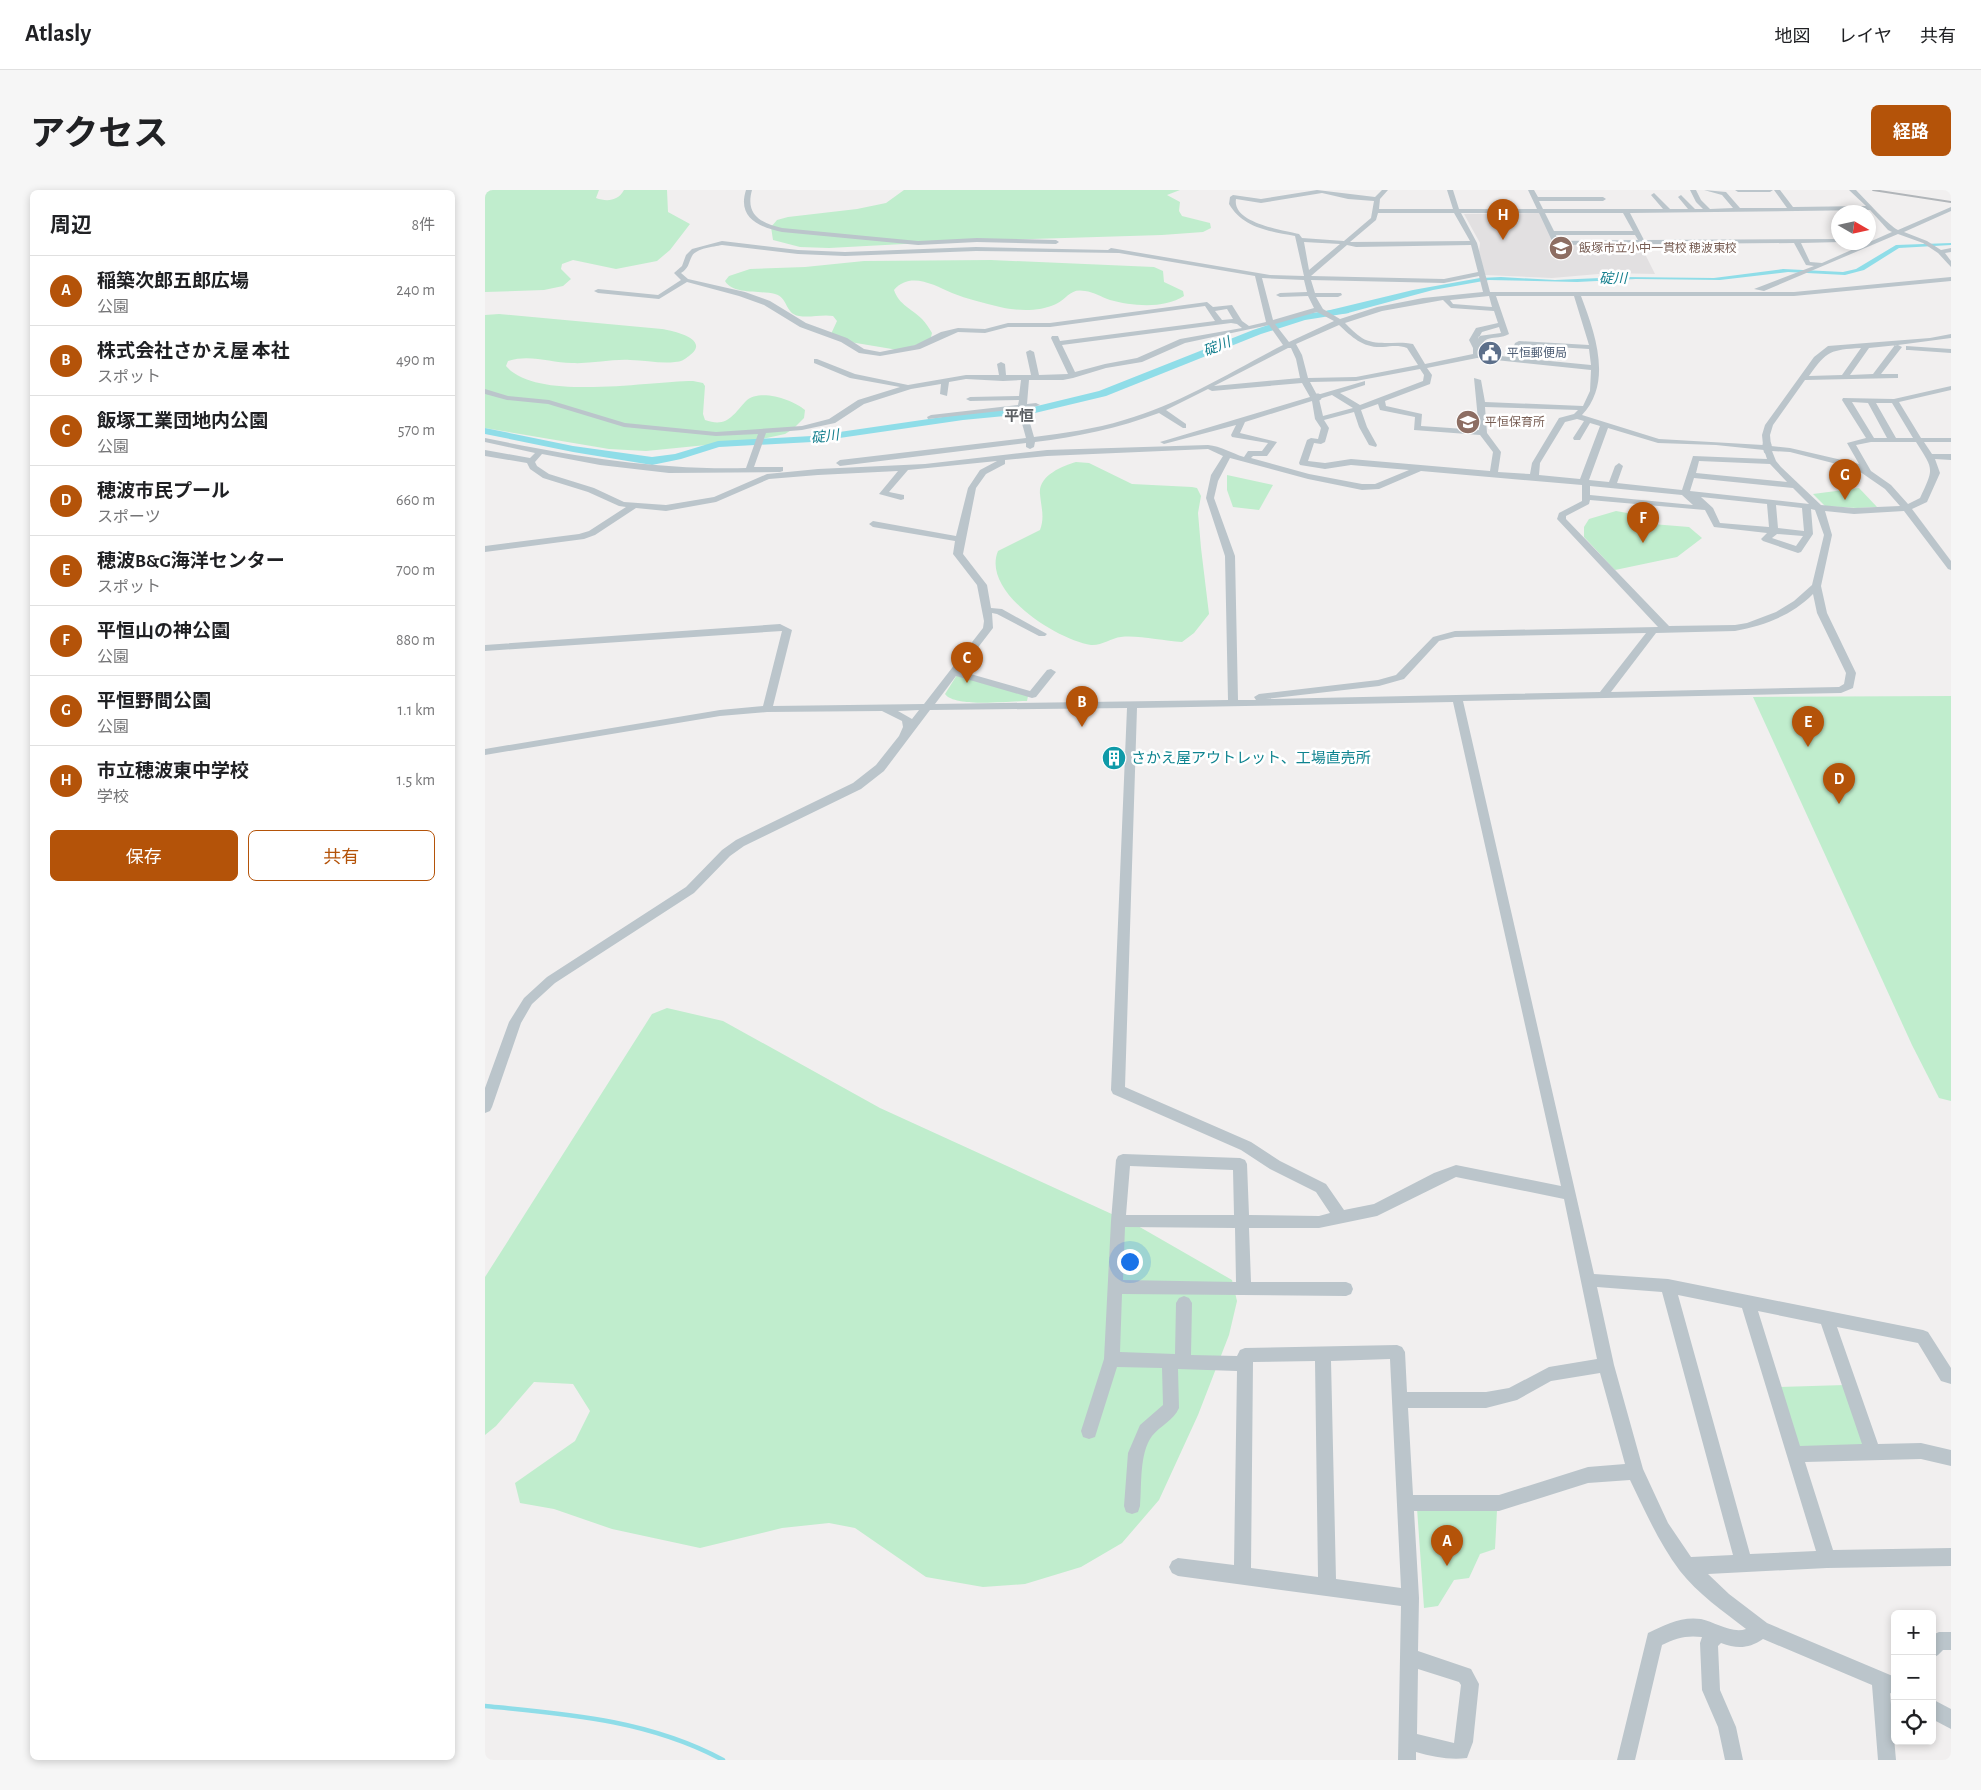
<!DOCTYPE html>
<html lang="ja">
<head>
<meta charset="utf-8">
<style>
	body { margin:0; font-family:"Alegreya Sans","Noto Sans JP",sans-serif; background:#f6f6f6; color:#202124 }
	.controls { position:absolute; right:15px; bottom:15px; display:grid; overflow:hidden; border-radius:8px; box-shadow:0 2px 8px #0003 }
	.controls button { width:45px; height:45px; display:grid; place-items:center; padding:0; border:0; border-bottom:1px solid #e0e0e0; background:#fff; color:#202124; font:25px sans-serif }
	.compass { position:absolute; left:1346px; top:15px; width:45px; height:45px; border-radius:50%; background:#fff; box-shadow:0 2px 8px #0003; rotate:99deg }
	.you { position:absolute; left:644px; top:1071px; width:18px; height:18px; margin:-12px; border:4px solid #fff; border-radius:50%; background:#1a73e8; box-shadow:0 0 0 8px #1a73e833 }
	.badge { display:grid; place-items:center; width:32px; height:32px; border-radius:50%; background:#b45309; color:#fff; font-size:16px; font-weight:700 }
	.pin { position:absolute; translate:-50% -41px; filter:drop-shadow(0 1px 2px #0008) }
	.pin::after { content:''; position:absolute; top:26px; width:18px; height:15px; background:inherit; clip-path:polygon(0 0,100% 0,50% 100%) }
	.list { margin:0; padding:0; list-style:none }
	h2 { display:flex; justify-content:space-between; align-items:center; height:65px; margin:0; padding:0 20px; font-size:21px }
	h2 small { font-size:16px; font-weight:400; color:#757577 }
	.list li { display:grid; grid-template-columns:32px 1fr auto; gap:15px; align-items:center; box-sizing:border-box; height:70px; padding:0 20px; border-top:1px solid #e0e0e0 }
	.list b { display:block; font-size:19px; white-space:nowrap }
	.list p { margin:0; font-size:16px; white-space:nowrap; color:#757577 }
	.list em { font-size:16px; font-style:normal; color:#757577 }
	.actions { display:flex; gap:10px; padding:15px 20px }
	.actions a { flex:1; padding:11px 0; border:1px solid #b45309; border-radius:8px; text-align:center; font-size:18px; color:#b45309 }
	.actions .main { background:#b45309; color:#fff }
	.icon { flex:none; width:28px; height:28px; fill:none; stroke:currentColor; stroke-width:2; stroke-linecap:round; stroke-linejoin:round }
	.map { position:relative; flex:none; width:1466px; height:1570px; overflow:hidden; border-radius:8px }
	header { display:flex; align-items:center; gap:30px; box-sizing:border-box; height:70px; padding:0 25px; background:#fff; border-bottom:1px solid #e0e0e0 }
	header strong { font-size:24px }
	nav { display:flex; gap:28px; margin-inline-start:auto; font-size:18px }
	.intro { display:flex; align-items:center; justify-content:space-between; box-sizing:border-box; height:120px; padding:0 30px }
	h1 { margin:0; font-size:35px }
	.button { padding:12px 22px; border-radius:8px; background:#b45309; color:#fff; font-size:18px; font-weight:700 }
	main { display:flex; gap:30px; padding:0 30px }
	aside { flex:1; background:#fff; border-radius:8px; box-shadow:0 2px 8px #0003 }
	.map>svg:first-child { display:block }
	.education { fill:#e2e0e1 }
	.green { fill:#c0edcd }
	.water { fill:#8fdde8 }
	.lines { fill:none; stroke-linecap:round; stroke-linejoin:round }
	.stream { stroke:#8fdde8; stroke-width:4.5 }
	.river { fill:#8fdde8; fill-rule:evenodd }
	.minor { fill:#bbc5cb; fill-rule:evenodd }
	.rail { stroke:#b1b5b9; stroke-width:2 }
	.minor-bridge-far1 { stroke:#bbc5cb; stroke-width:7 }
	.minor-bridge { stroke:#bbc5cb; stroke-width:9 }
	.labels { text-anchor:middle; dominant-baseline:central; stroke-width:5; stroke-linejoin:round; paint-order:stroke }
	.far-education-label { font-size:12px; fill:#785e54; stroke:#fff; text-anchor:start }
	.far-service-label { font-size:12px; fill:#4e5e75; stroke:#fff; text-anchor:start }
	.far-water-label { font-size:14px; font-style:italic; fill:#137e8d; stroke:#fff }
	.far-quarter-label { font-size:15px; font-weight:bold; fill:#5c6064; stroke:#fff }
	.culture-label { font-size:15px; fill:#0d838f; stroke:#fff; text-anchor:start }
</style>
</head>
<body>
<header>
<strong>Atlasly</strong>
<nav><a>地図</a><a>レイヤ</a><a>共有</a></nav>
</header>
<div class="intro"><h1>アクセス</h1><a class="button">経路</a></div>
<main>
<aside>
<h2>周辺<small>8件</small></h2>
<ul class="list">
<li><span class="badge">A</span><div><b>稲築次郎五郎広場</b><p>公園</p></div><em>240 m</em></li>
<li><span class="badge">B</span><div><b>株式会社さかえ屋 本社</b><p>スポット</p></div><em>490 m</em></li>
<li><span class="badge">C</span><div><b>飯塚工業団地内公園</b><p>公園</p></div><em>570 m</em></li>
<li><span class="badge">D</span><div><b>穂波市民プール</b><p>スポーツ</p></div><em>660 m</em></li>
<li><span class="badge">E</span><div><b>穂波B&amp;G海洋センター</b><p>スポット</p></div><em>700 m</em></li>
<li><span class="badge">F</span><div><b>平恒山の神公園</b><p>公園</p></div><em>880 m</em></li>
<li><span class="badge">G</span><div><b>平恒野間公園</b><p>公園</p></div><em>1.1 km</em></li>
<li><span class="badge">H</span><div><b>市立穂波東中学校</b><p>学校</p></div><em>1.5 km</em></li>
</ul>
<div class="actions"><a class="main">保存</a><a>共有</a></div>
</aside>
<div class="map">
<svg width="1466" height="1570" viewBox="0 0 1466 1570">
	<rect width="100%" height="100%" fill="#f1efef"/>
	<!-- education -->
	<path class="education" d="M1055 23 1069 54H1155L1170 84 1125 83 1067 88 1000 85 994 62 995 53 979 24Z"/>
	<!-- green -->
	<g class="green">
		<path d="M0 0H114L111 8C122 12 133 11 139 0H182L183 22 205 34 185 60 172 71 131 79 88 70 77 74 76 79 86 89 78 96 59 100 0 102Z"/>
		<path d="M419 0H695L682 5 695 12 694 21 697 26 725 33 726 38 718 42 677 45 456 52 344 58 315 57 288 50 286 37 292 30 303 27 372 19 401 13Z"/>
		<path d="M506 70 669 77 678 81 679 92 698 101 699 106C679 119 647 116 625 110 616 107 609 102 600 101 585 98 583 108 571 114 554 122 532 121 515 117 499 113 482 109 467 103 449 95 425 81 409 100 414 115 426 118 437 129 441 133 444 138 447 143L445 151 413 160 359 151 346 144 352 131 348 126C337 124 325 128 314 126 300 124 303 107 290 104 275 100 248 105 240 91L244 86 265 79 320 77 379 71Z"/>
		<path d="M14 124 177 139C188 141 227 149 204 166 200 169 196 172 190 172 176 174 160 170 145 170 126 169 106 174 87 173 65 173 46 164 23 171L21 176C52 212 164 191 208 191L218 193 220 196 218 224 220 230C242 238 248 225 261 211 275 198 308 210 320 220L319 228 308 239 300 244 272 250 161 261 124 259 0 238V125Z"/>
		<path d="M591 272 604 273 647 294 707 297 712 298 716 306 713 323 716 358 724 424 709 443 697 452C678 451 653 445 636 447 626 448 616 456 606 455 572 450 496 402 513 361L555 340C560 327 556 317 555 304 553 286 577 276 591 272Z"/>
		<path d="M742 285 788 295 774 320 748 317 742 300Z"/>
		<path d="M1374 298 1392 317 1372 318 1340 316 1328 304Z"/>
		<path d="M1131 321 1148 324 1155 333 1204 337 1217 348 1192 367 1130 380 1099 347V337L1104 329Z"/>
		<path d="M472 485 543 506 542 511C525 511 470 518 460 504Z"/>
		<path d="M1466 506V911L1454 908 1427 855 1268 507Z"/>
		<path d="M182 818 238 831 395 918 653 1036 747 1090 752 1111 744 1145 713 1225 674 1310 637 1353 596 1377 540 1394 498 1397 441 1387 370 1338 344 1333 297 1338 215 1358 127 1339 69 1319 35 1313 30 1293 90 1251 105 1221 88 1194 49 1192 11 1236 0 1245V1087L167 824Z"/>
		<path d="M1360 1195 1381 1258 1313 1260 1294 1197Z"/>
		<path d="M932 1318 1012 1320 1010 1359 995 1364 984 1388 969 1390 953 1416 939 1418Z"/>
	</g>
	<!-- water -->
	<path class="water" d="M1466 53V55L1414 58 1379 80 1360 85 1303 82 1235 90 1151 89 1092 92 1004 90 948 100 863 123 843 125 837 122 928 100 995 88 1016 87 1070 90 1138 87 1229 88 1298 79 1358 82 1371 79 1411 55Z"/>
	<g class="lines">
		<!-- stream -->
		<path class="stream" d="M0 1516C82 1524 164 1530 238 1570"/>
		<!-- river -->
		<path class="river" d="M860 118 864 119V123L820 130 776 144 621 206 550 223 478 230 327 252 234 257 196 269 167 275 88 262 0 244V238L88 256 167 267 190 264 233 251 327 246 478 224 548 217 614 201 768 140 814 125Z"/>
		<!-- minor -->
		<g class="minor">
			<path d="M261 0H267C260 25 276 33 297 38L433 51 492 48 571 50 574 52 571 54 492 52 433 55 297 42C274 37 252 28 261 0Z"/>
			<path d="M832 0 890 7 897 0H903L895 9 894 19H968L962 0H968L974 19H1052L1043 0H1049L1053 7H1118L1121 9 1118 11H1054L1058 19H1178L1166 5 1169 3 1185 19H1203L1193 7 1196 5 1210 19H1218L1211 12 1205 0H1211L1216 10 1225 19 1248 18 1237 5 1219 0 1241 2 1255 18H1302L1289 0H1295L1308 17 1381 16 1364 0H1371C1380 9 1404 36 1413 40L1466 17V21L1419 42 1442 51 1456 60 1466 58V62L1460 63 1466 71V77L1453 63 1438 53 1413 44 1279 101 1269 99 1329 76 1321 75 1309 53 1071 55 1068 53 1054 23H976L992 53 1005 102H1309L1466 87V91L1309 106H1096C1110 143 1128 192 1097 225L1174 249 1278 255 1277 245 1280 235 1329 167 1343 156 1445 148 1466 144V148L1413 155 1417 157 1396 184H1413V188L1320 190 1288 235 1285 245 1286 256 1305 258 1374 274 1362 253 1381 248 1357 210 1358 208 1409 209 1466 196V200L1414 212 1436 248H1466V252H1439L1447 264H1466V270L1450 269 1455 283 1442 312 1427 319 1466 371V380L1463 379 1419 321 1369 324 1340 321 1347 345 1336 396 1342 423 1371 483 1368 498 1356 503 978 511 1109 1084 1183 1089 1438 1140 1443 1142 1466 1178V1194L1456 1191 1433 1153 1352 1137 1393 1254 1436 1253 1466 1260V1276L1436 1269 1320 1272 1348 1360 1466 1358V1376L1342 1378 1223 1384 1244 1404 1282 1433 1410 1487V1505L1405 1503 1411 1570H1393L1387 1495 1278 1449C1263 1459 1252 1459 1236 1453L1233 1456 1235 1500 1251 1537 1258 1570H1240L1233 1537 1217 1500 1215 1453 1217 1447C1202 1445 1190 1448 1177 1455L1150 1570H1132L1163 1443C1179 1435 1197 1426 1216 1429 1230 1432 1247 1444 1261 1439 1239 1422 1212 1403 1195 1381 1174 1353 1160 1321 1145 1290L1103 1293 1014 1321H929L934 1408 933 1461 986 1479 994 1494 988 1552 982 1568C965 1570 948 1567 931 1562V1570H913L916 1416 693 1386 687 1383 684 1377 687 1371 693 1368 749 1375 752 1181 693 1179 694 1218C689 1230 675 1236 667 1246 654 1264 657 1295 655 1316L653 1322 647 1324 641 1322 639 1316 643 1263 655 1235 678 1215 677 1178 632 1177 610 1247 604 1249 598 1247 596 1241 619 1169 626 1031 631 970 633 966 638 964 755 968 760 970 762 974 764 1025 834 1026 845 1023 831 1002 785 979 756 960 628 904 626 900 642 518 445 520 399 581 376 599 259 656 245 666 209 703 70 793 47 814 36 833 7 917 5 921 0 923V898L24 832 39 808 62 787 201 697 237 660 251 650 368 593 391 575 414 546 418 537 417 531 397 521 282 522 235 526 0 565V559L235 520 278 516 297 441 0 461V455L295 434 307 440 288 516 439 514 498 438 499 431 492 395 468 364 470 351 388 337 384 334 388 331 471 346 483 298 495 280 512 271 423 280 404 302 419 305V309L416 310 394 304 413 281 333 285 284 289 231 312 181 321 151 318 110 345 99 349 0 362V356L94 344 104 341 141 317 134 316 103 302 58 288 45 279 42 273 0 266V260L45 268 50 263 0 252V248C88 266 170 280 261 278L273 244 231 246 139 237 63 214 22 210 0 204V199L23 206 64 210 140 233 231 242 317 236 344 229 373 210 415 197 365 188 329 173V169H332L370 184 423 195 481 185H514L512 174 516 172 520 174 521 185H546L541 162 545 160 549 162 554 185 583 184 566 148 567 146H573L575 151 730 131 720 116 565 137H523L500 143 473 142 435 159 395 166 374 163 356 152 315 137 279 115 254 106 202 92 174 109 113 103 109 101 113 99 173 105 196 90 189 83 197 76 201 65 207 59 237 51 313 60 360 62 491 57 623 60 626 58 785 85 819 86 810 46C784 41 758 38 744 14L745 7 748 5 776 9ZM837 3 863 9 889 11 886 28 859 51 817 48 814 44C798 40 747 33 751 9L776 13ZM1385 20 1403 40 1407 42 1337 73 1325 72 1316 53 1356 52H1354V49L1159 50 1145 23ZM893 23H969L985 51 865 52 891 30ZM1060 23H1138L1148 41H1069ZM1071 45H1150L1153 50 1073 51ZM819 52 855 54 824 80ZM237 55 313 64 360 66 491 61 634 63 770 86 781 132 764 136 757 131 747 115 728 117 722 112 565 133H523L500 139 473 138 456 142 430 155 395 162 379 159 362 148 321 133 285 111 260 102 203 89 196 83C204 78 203 74 207 66 212 58 228 57 237 55ZM862 55 871 57 986 55 993 82 959 89 826 86ZM994 86 998 102 938 108 892 117 855 129 838 119 831 107H853L857 105 856 103H830L826 90 959 93ZM777 88 819 90 822 102 795 103 791 105 795 107 823 106 829 118 788 130ZM1004 106 1007 117 968 114 965 110ZM1011 106H1089L1104 155 1034 151 1030 153 1025 167 996 164C996 141 1010 152 1024 144ZM958 110 966 118 1009 121 1013 133 991 138 984 150 988 158V164L940 174 928 154C911 150 892 157 877 148 871 144 865 138 860 133L897 121ZM742 119 748 129 737 130 730 121ZM832 122 849 131 804 152 790 134ZM746 133 752 134 757 138 695 149 652 168 620 174 590 182 577 155ZM784 135 798 155C747 181 695 214 639 230 610 239 579 243 549 247L541 219 555 215 551 213 542 214 544 190H578L588 188 621 178 657 172 700 153ZM854 135C868 148 878 158 898 157 907 156 914 155 922 158L933 175 871 187 823 188 817 165 811 154ZM1014 137 1016 143 994 146 993 149 997 142ZM1037 155 1104 159 1106 175 1033 168ZM1410 155 1388 184 1365 185 1384 158 1413 155ZM803 158H806L811 169 815 188 729 196ZM1376 158 1357 185 1324 186C1342 160 1346 160 1376 158ZM992 168 1106 180 1105 201 1098 216 1000 212 996 190 989 188 994 240 936 236 937 224 901 216 900 211 945 194 947 185 942 178ZM935 179 939 185 938 191 875 215 855 203 880 195V191L832 205 825 192 871 191ZM481 189 518 191 536 190 534 206 485 207 481 209 485 211 534 210 533 215 446 225 442 227 443 229 533 219 541 248 355 270 351 273 355 276 541 253V257L545 259 549 257 550 252C592 247 634 238 674 223L698 238H701V234L681 220 723 199 727 201 817 193 825 207 675 252 679 254 751 235 746 245 747 247 783 253 777 261H763L759 267C746 263 736 256 723 255L562 260 440 274 333 279 282 284 229 307 181 315 139 312 109 298 64 284 52 276 50 272 57 264 115 275 184 283 295 282 298 281V277H269L281 243 317 240 350 233 379 214 426 199 456 194 455 204 462 206 464 192ZM847 205 868 218 838 226 834 209ZM827 211 830 229 836 238 833 249 826 248 822 250 814 273 815 275 840 279 866 275 924 280 890 294H877L824 284 766 268 768 266H782L792 252 755 243 760 232ZM1367 212 1383 213 1402 248H1389ZM1391 213H1407L1428 248H1411ZM893 214 895 220 930 227 929 240 995 245 1008 262 1005 281 866 269 840 273 823 271 829 253 836 254 840 252 844 238 839 230 869 222 874 237 884 255 891 257 892 255 882 237 876 220ZM1000 217 1093 220 1089 224 1074 228 1047 273 1045 284 1013 282 1016 262 1002 243ZM1092 229 1099 231 1088 248 1089 250H1095L1105 233 1115 236 1095 289 1054 285 1055 273 1080 232ZM1123 238 1173 253 1231 255 1279 260 1282 269 1208 266 1197 300 1132 293 1138 276 1134 273 1130 276 1124 292 1104 290ZM1386 252H1431C1449 280 1449 278 1435 308L1423 314 1406 295 1386 281 1371 255ZM723 259 738 266 726 285 721 308 740 366 743 510 450 514 471 486 547 508 551 507 571 482 566 479 562 480 545 501 475 481 508 438 507 423 512 424 554 446H560L562 444 517 419 506 418 502 395 478 364 491 298 501 284 520 274V270L562 266ZM1287 261 1305 262 1371 279 1400 299 1415 316 1369 318 1336 315 1296 277 1291 271ZM745 268 823 289 877 300 894 299 936 281 1097 295V311L1074 323 1072 329 1173 437 970 441 948 447 911 485 893 490 774 504 769 507 771 510H753L750 366 729 308 733 291ZM1214 271 1285 274 1302 292 1211 283ZM1209 288 1308 298 1324 314 1205 301ZM1105 296 1197 305 1208 315 1105 305ZM1216 307 1282 314 1284 337 1235 333 1228 318ZM1105 310 1220 320 1229 337 1282 343 1276 349 1278 351 1313 363 1316 362 1328 344 1326 319 1330 320 1339 345 1327 395 1309 411 1291 422 1262 433 1250 435 1184 436 1081 329V326L1104 314ZM1291 315 1317 318 1319 341 1293 338ZM1292 344 1318 346 1311 356 1287 348ZM1328 404 1332 423 1361 483 1359 494 1354 497 1126 502 1171 443 1250 441C1280 435 1306 426 1328 404ZM1161 443 1115 502 781 509 894 496 919 489 954 451 970 447ZM968 512 1076 996 971 975 949 983 889 1014 859 1020 841 994 795 971 766 952 640 897 652 518ZM434 520 427 529 413 521ZM645 976 748 980 749 1025H641ZM971 987 1079 1009 1112 1169 1064 1177 1024 1198 1001 1202H922L920 1162 917 1157 912 1155 760 1158 755 1160 752 1166 706 1165 707 1113 704 1108 699 1106 694 1108 691 1113 690 1164 635 1162 637 1104 861 1106 866 1104 868 1099 866 1094 861 1092H766L764 1038H834L892 1026ZM640 1037 750 1038 751 1092 638 1090ZM1112 1097 1177 1102 1248 1365 1206 1367 1183 1333 1158 1279 1129 1175ZM1193 1105 1257 1118 1331 1361 1265 1364ZM1273 1121 1336 1134 1377 1254 1315 1256ZM905 1169 916 1398 851 1389 846 1171ZM830 1171 833 1387 766 1378 768 1172ZM1115 1183 1140 1274 1103 1277 1014 1305H928L923 1218H1001L1032 1210 1066 1191ZM933 1479 974 1492 976 1495 969 1553 932 1544Z"/>
			<path d="M1250 0H1288L1285 2H1253Z"/>
			<path d="M1421 156 1466 159V163L1424 160H1421Z"/>
			<path d="M1454 1442H1466V1460H1458L1453 1465 1447 1468V1445Z"/>
			<path d="M1447 1509 1466 1519V1539L1447 1529Z"/>
		</g>
		<!-- rail -->
		<path class="rail" d="M1388 0 1466 12"/>
		<!-- minor-bridge-far1 -->
		<path class="minor-bridge-far1" d="M829 208 833 207"/>
		<!-- minor-bridge -->
		<path class="minor-bridge" d="M1282 255 1283 260"/>
	</g>
	<!-- icons -->
	<defs>
		<g id="school-disc" transform="scale(1.25)"><circle r="9.5" fill="#8d6e63" stroke="#fff"/><path d="M0-5L7-2L0 1L-7-2ZM-4 1L0 2.5L4 1V4Q0 6-4 4Z" fill="#fff"/></g>
		<g id="civic-disc" transform="scale(1.25)"><circle r="9.5" fill="#5c6f8a" stroke="#fff"/><path d="M-.6-6.5H3V-4.5H.6V-3L4-1V1h2V6H-6V1h2V-1L-.6-3ZM-1.2 2.5V6h2.4V2.5Z" fill="#fff"/></g>
		<g id="building-disc" transform="scale(1.25)"><circle r="9.5" fill="#0f9aa8" stroke="#fff"/><path d="M-4-6H4V6H1V3H-1V6H-4ZM-2.5-4.3h1.7v1.8h-1.7ZM.8-4.3h1.7v1.8H.8ZM-2.5-1h1.7V.8h-1.7ZM.8-1h1.7V.8H.8Z" fill="#fff"/></g>
	</defs>
	<g fill-rule="evenodd">
		<use href="#school-disc" x="1076" y="58"/>
		<use href="#civic-disc" x="1005" y="163"/>
		<use href="#school-disc" x="983" y="232"/>
		<use href="#building-disc" x="629" y="568"/>
	</g>
	<g class="labels">
		<!-- far-education labels -->
		<g class="far-education-label">
			<text x="1094" y="58">飯塚市立小中一貫校 穂波東校</text>
			<text x="1000" y="232">平恒保育所</text>
		</g>
		<!-- far-service labels -->
		<g class="far-service-label">
			<text x="1022" y="163">平恒郵便局</text>
		</g>
		<!-- far-water labels -->
		<g class="far-water-label">
			<text x="1128" y="89">碇川</text>
			<text transform="translate(732 157) rotate(-22)">碇川</text>
			<text transform="translate(340 247) rotate(-7)">碇川</text>
		</g>
		<!-- far-quarter labels -->
		<g class="far-quarter-label">
			<text x="534" y="226">平恒</text>
		</g>
		<!-- culture labels -->
		<g class="culture-label">
			<text x="646" y="568">さかえ屋アウトレット、工場直売所</text>
		</g>
	</g>
</svg>
<div class="controls">
<button>+</button>
<button>−</button>
<button><svg class="icon" aria-label="locate" viewBox="0 0 24 24"><circle cx="12" cy="12" r="6"/><path d="M12 2v4M12 18v4M2 12h4M18 12h4"/></svg></button>
</div>
<svg class="compass" viewBox="-18 -18 36 36"><path d="M0-13l5 13h-10z" fill="#e53935"/><path d="M0 13l5-13h-10z" fill="#757577"/></svg>
<div class="you"></div>
<div class="pin badge" style="left:962px;top:1376px">A</div>
<div class="pin badge" style="left:597px;top:537px">B</div>
<div class="pin badge" style="left:482px;top:493px">C</div>
<div class="pin badge" style="left:1354px;top:614px">D</div>
<div class="pin badge" style="left:1323px;top:557px">E</div>
<div class="pin badge" style="left:1158px;top:353px">F</div>
<div class="pin badge" style="left:1360px;top:310px">G</div>
<div class="pin badge" style="left:1018px;top:50px">H</div>
</div>
</main>
</body>
</html>
